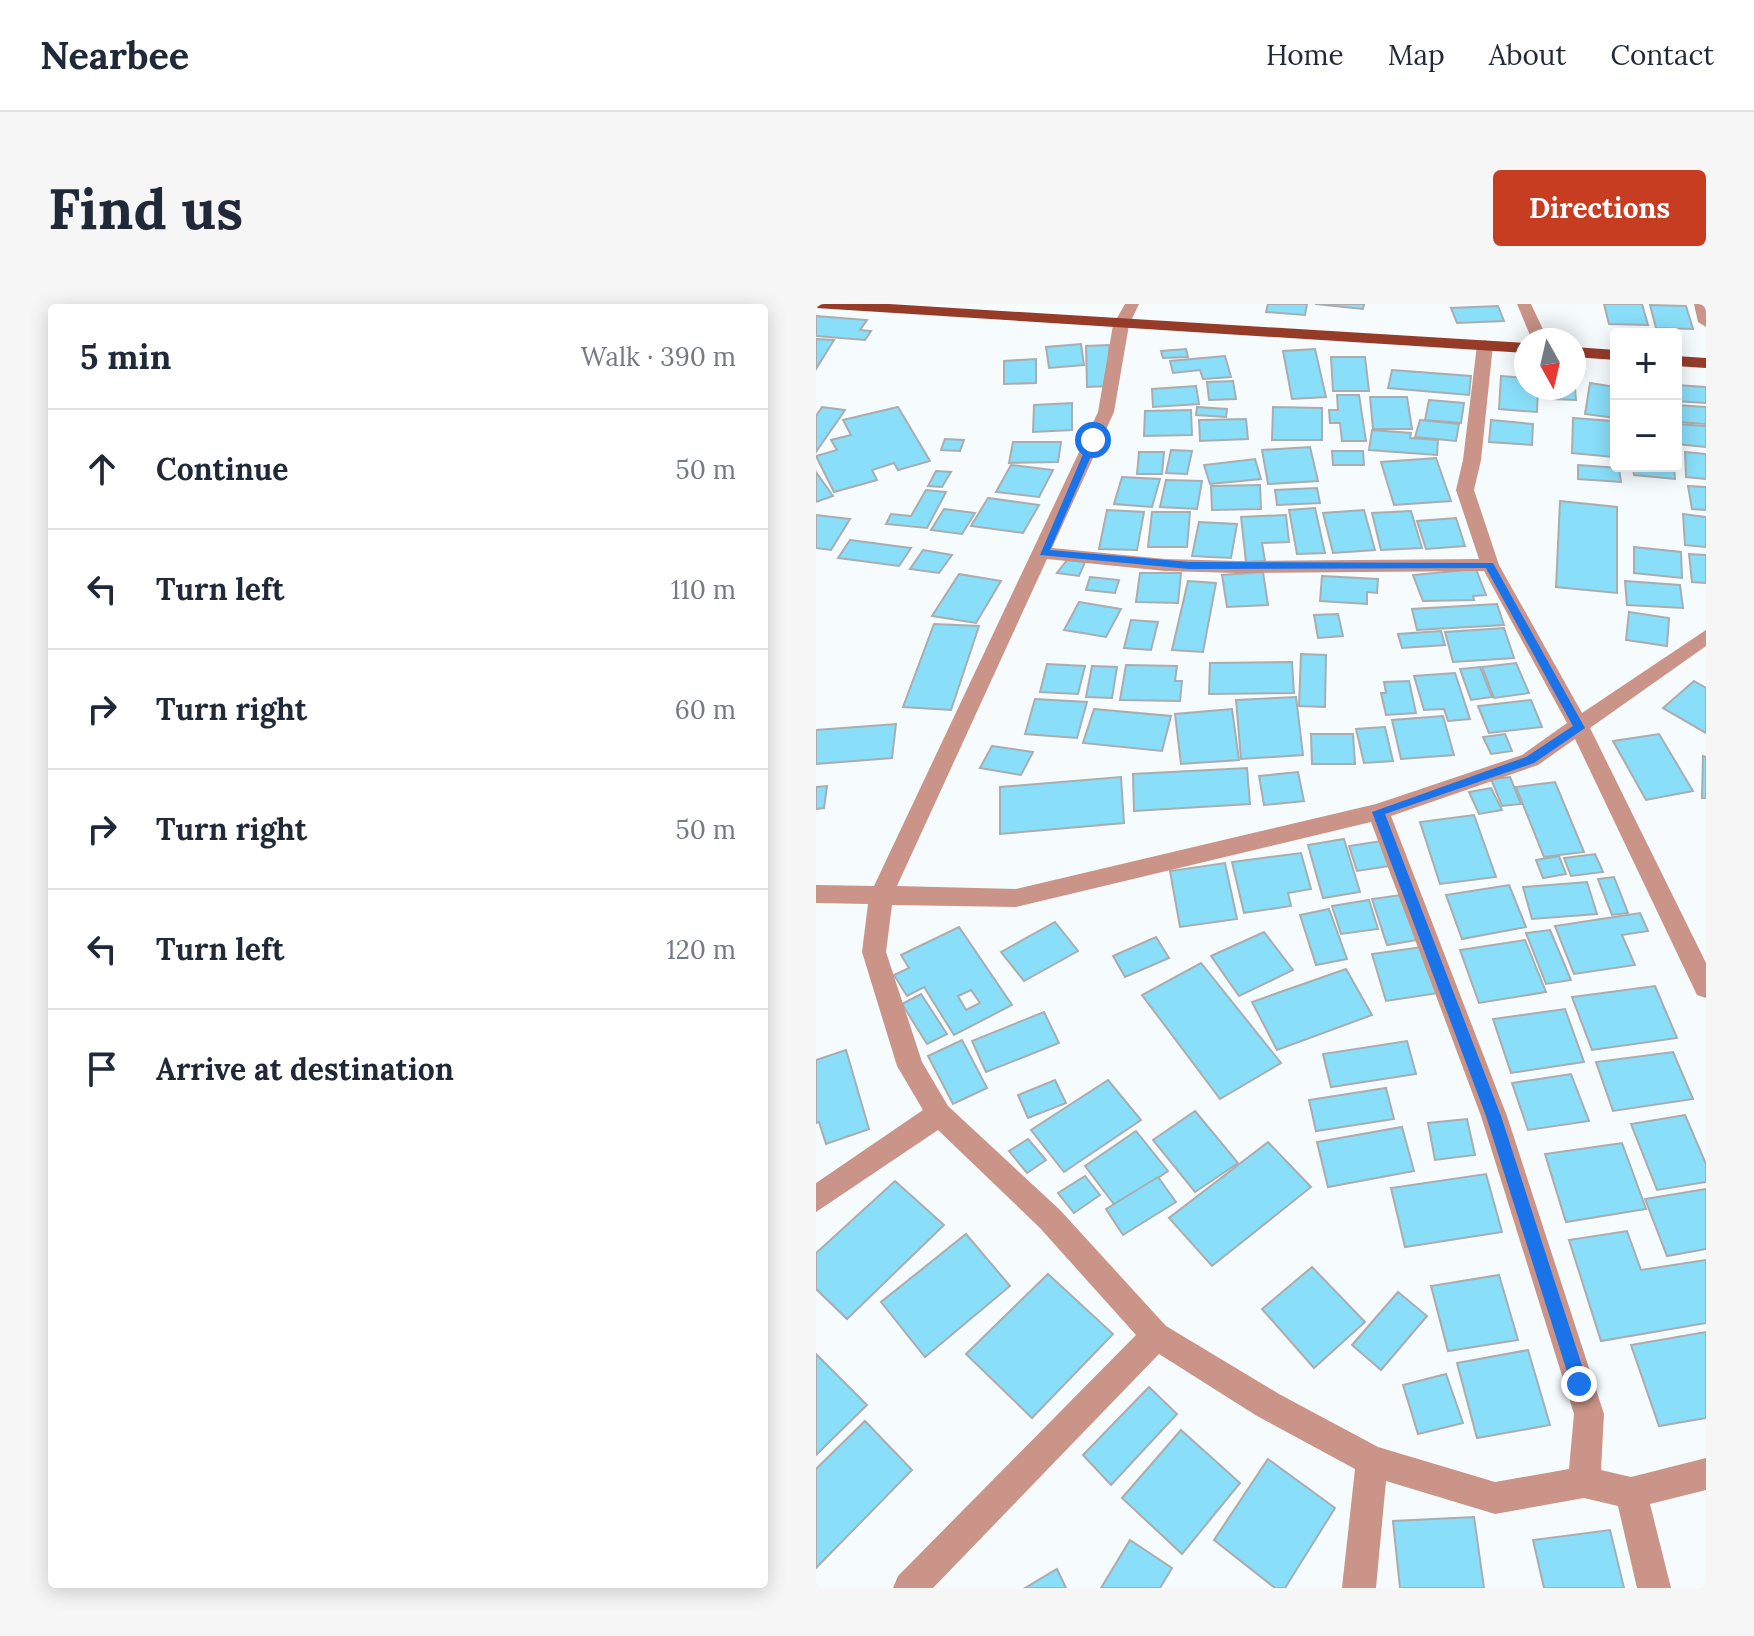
<!DOCTYPE html>
<html lang="en">
<head>
<meta charset="utf-8">
<style>
	body { margin:0; font-family:Lora,serif; background:#f6f6f7; color:#1f2937 }
	.controls { position:absolute; right:24px; top:24px; display:grid; overflow:hidden; border-radius:8px; box-shadow:0 4px 20px #0003 }
	.controls button { width:72px; height:72px; display:grid; place-items:center; padding:0; border:0; border-bottom:2px solid #e0e1e3; background:#fff; color:#1f2937; font:40px sans-serif }
	.compass { position:absolute; left:698px; top:24px; width:72px; height:72px; border-radius:50%; background:#fff; box-shadow:0 4px 20px #0003; rotate:172deg }
	.stop { position:absolute; width:24px; height:24px; margin:-18px; border:6px solid #1a73e8; border-radius:50%; background:#fff }
	.stop.end { background:#1a73e8; border-color:#fff; box-shadow:0 2px 8px #0008 }
	.list { margin:0; padding:0; list-style:none }
	h2 { display:flex; justify-content:space-between; align-items:center; height:104px; margin:0; padding:0 32px; font-size:34px }
	h2 small { font-size:26px; font-weight:400; color:#747a83 }
	.list li { display:grid; grid-template-columns:52px 1fr auto; gap:24px; align-items:center; box-sizing:border-box; height:120px; padding:0 32px; border-top:2px solid #e0e1e3 }
	.list b { display:block; font-size:30px; white-space:nowrap }
	.list em { font-size:26px; font-style:normal; color:#747a83 }
	.icon { flex:none; width:44px; height:44px; fill:none; stroke:currentColor; stroke-width:2; stroke-linecap:round; stroke-linejoin:round }
	.map { position:relative; flex:none; width:890px; height:1284px; overflow:hidden; border-radius:8px }
	header { display:flex; align-items:center; gap:48px; box-sizing:border-box; height:112px; padding:0 40px; background:#fff; border-bottom:2px solid #e0e1e3 }
	header strong { font-size:38px }
	nav { display:flex; gap:44px; margin-inline-start:auto; font-size:28px }
	.intro { display:flex; align-items:center; justify-content:space-between; box-sizing:border-box; height:192px; padding:0 48px }
	h1 { margin:0; font-size:56px }
	.button { padding:20px 36px; border-radius:8px; background:#c73d21; color:#fff; font-size:28px; font-weight:700 }
	main { display:flex; gap:48px; padding:0 48px }
	aside { flex:1; background:#fff; border-radius:8px; box-shadow:0 4px 20px #0003 }
	.map>svg:first-child { display:block }
	.building { fill:#89def9; stroke:#a9adaf; stroke-width:2; fill-rule:evenodd }
	.lines { fill:none; stroke-linecap:round; stroke-linejoin:round }
	.minor { fill:#ca9488; fill-rule:evenodd }
	.major { fill:#973b29; fill-rule:evenodd }
	.route { fill:#1a73e8 }
</style>
</head>
<body>
<header>
<strong>Nearbee</strong>
<nav><a>Home</a><a>Map</a><a>About</a><a>Contact</a></nav>
</header>
<div class="intro"><h1>Find us</h1><a class="button">Directions</a></div>
<main>
<aside>
<h2>5 min<small>Walk · 390 m</small></h2>
<ul class="list">
<li><svg class="icon" aria-label="ahead" viewBox="0 0 24 24"><path d="M12 20V5M6 11l6-6 6 6"/></svg><div><b>Continue</b></div><em>50 m</em></li>
<li><svg class="icon" aria-label="left" viewBox="0 0 24 24"><path d="M17 20v-9H6M10 6l-5 5 5 5"/></svg><div><b>Turn left</b></div><em>110 m</em></li>
<li><svg class="icon" aria-label="right" viewBox="0 0 24 24"><path d="M7 20v-9h11M14 6l5 5-5 5"/></svg><div><b>Turn right</b></div><em>60 m</em></li>
<li><svg class="icon" aria-label="right" viewBox="0 0 24 24"><path d="M7 20v-9h11M14 6l5 5-5 5"/></svg><div><b>Turn right</b></div><em>50 m</em></li>
<li><svg class="icon" aria-label="left" viewBox="0 0 24 24"><path d="M17 20v-9H6M10 6l-5 5 5 5"/></svg><div><b>Turn left</b></div><em>120 m</em></li>
<li><svg class="icon" aria-label="arrive" viewBox="0 0 24 24"><path d="M6 21V4h12l-3 4 3 4H6"/></svg><div><b>Arrive at destination</b></div></li>
</ul>
</aside>
<div class="map">
<svg width="890" height="1284" viewBox="0 0 890 1284">
	<rect width="100%" height="100%" fill="#f6fbfd"/>
	<!-- building -->
	<g class="building">
		<path d="M452 0H491L489 11 450 8Z"/>
		<path d="M499 0H548L547 5Z"/>
		<path d="M788 0H826L832 21 793 20Z"/>
		<path d="M834 1 870 2 877 25 840 24Z"/>
		<path d="M682 2 688 17 641 19 635 4Z"/>
		<path d="M0 12 51 16 44 26 55 27 49 36 0 32Z"/>
		<path d="M0 35 18 36 0 65Z"/>
		<path d="M265 40 268 61 233 64 230 43Z"/>
		<path d="M293 41 295 82 271 83 270 42Z"/>
		<path d="M370 45 372 53 347 54 345 47Z"/>
		<path d="M499 45 510 93 476 95 467 47Z"/>
		<path d="M409 52 415 73 387 75 384 66 357 69 354 57Z"/>
		<path d="M515 53H549L553 87H517Z"/>
		<path d="M220 55V79L188 80V57Z"/>
		<path d="M576 66 655 72 653 91 572 84Z"/>
		<path d="M685 72 710 74V84H722L721 108 683 105Z"/>
		<path d="M417 77 420 95 393 96 391 78Z"/>
		<path d="M774 79 800 83V114L769 110Z"/>
		<path d="M860 81 890 83V99L860 97Z"/>
		<path d="M380 82 383 100 337 103 336 85Z"/>
		<path d="M734 84H759L760 96 735 95Z"/>
		<path d="M521 91H543L550 137H526L524 119H514L513 106H522Z"/>
		<path d="M554 93H591L596 125H557Z"/>
		<path d="M613 96 648 99 645 119 609 116Z"/>
		<path d="M256 99V126L217 128 218 101Z"/>
		<path d="M860 101 890 103V120L860 118Z"/>
		<path d="M6 103 29 106 0 148V112Z"/>
		<path d="M82 103 114 157 82 166 78 159 56 166 61 176 18 188 0 152 21 146 15 136 35 131 27 116Z"/>
		<path d="M381 103 411 105 410 113 380 111Z"/>
		<path d="M457 103 506 104V136H456Z"/>
		<path d="M375 106 376 131 328 132 329 107Z"/>
		<path d="M757 114 797 117V153L756 149Z"/>
		<path d="M430 115 432 135 384 137 383 116Z"/>
		<path d="M604 116 643 120 640 137 599 133Z"/>
		<path d="M675 116 717 120 716 141 673 138Z"/>
		<path d="M860 120 890 122V143L860 140Z"/>
		<path d="M556 126 595 129 594 134 622 136 621 151 553 146Z"/>
		<path d="M129 135 148 136 144 147 125 146Z"/>
		<path d="M197 138H245L242 158 193 159Z"/>
		<path d="M494 143 502 177 452 180 446 146Z"/>
		<path d="M355 146 376 147 371 170 350 169Z"/>
		<path d="M516 147H547L548 161H517Z"/>
		<path d="M323 148H348L346 170H321Z"/>
		<path d="M869 148 890 150V175L870 173Z"/>
		<path d="M620 154 635 197 578 201 565 158Z"/>
		<path d="M439 155 445 175 394 180 388 161Z"/>
		<path d="M195 161 237 166 223 193 180 188Z"/>
		<path d="M762 161 803 164 805 178 762 175Z"/>
		<path d="M817 162H858L859 175 818 171Z"/>
		<path d="M120 167 135 168 126 183 112 182Z"/>
		<path d="M0 168 17 192 0 198Z"/>
		<path d="M306 173 344 175 336 203 298 200Z"/>
		<path d="M350 176 386 177 381 205 344 203Z"/>
		<path d="M444 181 445 205 396 206 395 182Z"/>
		<path d="M872 182 890 183V206L876 205Z"/>
		<path d="M501 184 504 199 461 201 459 186Z"/>
		<path d="M110 186 130 188 111 224 70 220 75 210 95 212Z"/>
		<path d="M172 194 223 201 207 229 155 222Z"/>
		<path d="M744 197 801 203V289L740 283Z"/>
		<path d="M499 204 509 249 481 250 473 206Z"/>
		<path d="M128 205 159 209 146 230 115 226Z"/>
		<path d="M291 206 328 208 321 246 283 245Z"/>
		<path d="M548 206 559 246 517 249 507 209Z"/>
		<path d="M595 207 606 244 565 246 556 209Z"/>
		<path d="M336 208H374L371 243H332Z"/>
		<path d="M867 210 890 213V243L869 241Z"/>
		<path d="M0 211 34 215 15 246 0 244Z"/>
		<path d="M470 211 473 238 446 239 449 257 430 258 425 213Z"/>
		<path d="M640 214 649 242 610 245 601 217Z"/>
		<path d="M383 218 421 220 415 254 376 252Z"/>
		<path d="M34 236 95 244 83 262 22 254Z"/>
		<path d="M818 243 865 248 866 274 818 269Z"/>
		<path d="M107 246 136 251 123 269 94 265Z"/>
		<path d="M873 250 890 251V279L876 278Z"/>
		<path d="M251 256 269 258 263 272 241 269Z"/>
		<path d="M660 265 670 291 657 292 658 296 607 297 597 271Z"/>
		<path d="M447 268 452 301 411 303 406 271Z"/>
		<path d="M324 269H365L362 299 320 298Z"/>
		<path d="M143 270 185 277 160 319 116 312Z"/>
		<path d="M506 272 562 275 561 289 551 288V300L504 297Z"/>
		<path d="M274 273 303 276 299 289 270 286Z"/>
		<path d="M372 277 400 279 387 348 356 346Z"/>
		<path d="M809 277 864 281 867 304 811 301Z"/>
		<path d="M263 298 305 305 290 333 248 326Z"/>
		<path d="M681 300 688 321 601 326 596 305Z"/>
		<path d="M813 308 853 314 851 342 810 336Z"/>
		<path d="M522 310 527 332 502 334 498 311Z"/>
		<path d="M315 316 342 318 335 346 308 344Z"/>
		<path d="M118 320 163 322 135 406 87 403Z"/>
		<path d="M688 324 698 354 637 358 629 328Z"/>
		<path d="M625 327 629 341 586 344 582 330Z"/>
		<path d="M485 350 510 351 509 403 483 402Z"/>
		<path d="M476 358 478 389 393 390 394 359Z"/>
		<path d="M700 359 713 389 678 394 666 363Z"/>
		<path d="M231 360 269 362 262 390 224 388Z"/>
		<path d="M310 361 361 362 359 377H366L364 397 304 396Z"/>
		<path d="M276 362 301 363 296 394 270 393Z"/>
		<path d="M664 363 676 393 655 396 644 365Z"/>
		<path d="M639 369 654 415 632 417 628 405 608 406 598 372Z"/>
		<path d="M593 377 600 409 570 411 565 389H570L568 378Z"/>
		<path d="M878 377 890 384V429L847 404Z"/>
		<path d="M480 393 487 451 425 455 420 396Z"/>
		<path d="M219 395 271 398 261 434 209 430Z"/>
		<path d="M715 396 726 423 673 429 662 402Z"/>
		<path d="M278 405 355 412 346 447 267 439Z"/>
		<path d="M416 405 423 456 365 460 359 410Z"/>
		<path d="M627 412 638 451 585 455 576 416Z"/>
		<path d="M80 420 76 454 0 460V426Z"/>
		<path d="M569 423 577 457 548 459 540 425Z"/>
		<path d="M495 430H537L539 460H496Z"/>
		<path d="M689 430 696 447 675 450 667 433Z"/>
		<path d="M843 430 877 487 830 496 797 437Z"/>
		<path d="M176 442 217 448 205 471 164 464Z"/>
		<path d="M887 452 890 453V494H886Z"/>
		<path d="M431 464 434 500 318 507 317 470Z"/>
		<path d="M482 468 488 497 448 501 443 472Z"/>
		<path d="M305 473 308 519 184 530V483Z"/>
		<path d="M694 473 705 500 686 502 675 475Z"/>
		<path d="M739 478 768 548 728 553 700 483Z"/>
		<path d="M11 482 8 504 0 505V483Z"/>
		<path d="M675 484 686 506 663 510 653 488Z"/>
		<path d="M658 511 680 573 624 580 604 518Z"/>
		<path d="M528 535 544 588 507 594 492 541Z"/>
		<path d="M578 535 587 560 541 567 533 542Z"/>
		<path d="M485 549 495 585 472 589 475 602 428 609 416 558Z"/>
		<path d="M779 550 787 568 755 572 748 554Z"/>
		<path d="M743 552 750 570 727 574 720 556Z"/>
		<path d="M409 559 421 615 364 623 354 567Z"/>
		<path d="M798 573 812 609 796 611 782 575Z"/>
		<path d="M771 578 781 610 716 615 707 583Z"/>
		<path d="M693 581 710 623 646 635 630 591Z"/>
		<path d="M592 590 607 635 571 641 556 595Z"/>
		<path d="M553 596 562 625 525 630 516 602Z"/>
		<path d="M513 605 531 655 500 661 484 611Z"/>
		<path d="M824 609 832 627 806 631 819 661 758 670 739 622Z"/>
		<path d="M239 618 262 647 208 677 185 648Z"/>
		<path d="M143 623 196 701 138 731 108 683 91 692 78 671 93 664 85 651ZM155 686 164 699 150 706 142 692Z"/>
		<path d="M734 626 755 676 730 680 710 629Z"/>
		<path d="M448 628 477 666 423 692 395 652Z"/>
		<path d="M340 633 353 654 309 673 297 652Z"/>
		<path d="M709 636 730 688 663 699 644 646Z"/>
		<path d="M620 641 636 687 570 697 556 650Z"/>
		<path d="M385 659 465 759 404 795 326 691Z"/>
		<path d="M530 665 556 711 461 746 436 698Z"/>
		<path d="M839 682 861 734 776 746 756 693Z"/>
		<path d="M105 690 131 730 111 740 86 700Z"/>
		<path d="M749 705 768 758 695 769 677 715Z"/>
		<path d="M228 708 243 739 170 768 156 737Z"/>
		<path d="M146 736 171 784 137 800 112 752Z"/>
		<path d="M591 737 600 770 515 783 507 750Z"/>
		<path d="M30 746 53 825 10 840 3 818 0 819V756Z"/>
		<path d="M857 748 877 795 797 807 780 758Z"/>
		<path d="M755 770 773 817 712 826 696 779Z"/>
		<path d="M239 776 250 799 212 814 202 791Z"/>
		<path d="M292 776 325 816 248 868 215 826Z"/>
		<path d="M570 784 578 815 500 827 493 796Z"/>
		<path d="M379 807 422 859 379 888 337 836Z"/>
		<path d="M869 811 890 860V878L841 886 815 820Z"/>
		<path d="M651 815 659 851 619 856 612 819Z"/>
		<path d="M586 823 598 867 512 883 501 838Z"/>
		<path d="M320 827 352 867 300 903 269 862Z"/>
		<path d="M212 835 230 856 211 869 193 847Z"/>
		<path d="M452 838 495 883 396 962 353 914Z"/>
		<path d="M806 839 830 905 750 918 729 850Z"/>
		<path d="M670 870 686 928 589 943 575 884Z"/>
		<path d="M269 872 284 891 258 909 242 889Z"/>
		<path d="M342 873 360 898 307 931 290 905Z"/>
		<path d="M79 877 128 921 31 1015 0 985V949Z"/>
		<path d="M890 885V945L851 952 829 895Z"/>
		<path d="M811 927 825 966 890 956V1019L785 1037 753 936Z"/>
		<path d="M150 930 194 982 109 1053 65 998Z"/>
		<path d="M496 963 549 1018 498 1064 446 1005Z"/>
		<path d="M232 970 297 1030 216 1114 150 1050Z"/>
		<path d="M683 971 702 1036 632 1047 615 982Z"/>
		<path d="M582 988 611 1012 565 1066 536 1041Z"/>
		<path d="M890 1028V1114L843 1122 815 1041Z"/>
		<path d="M712 1046 734 1121 661 1134 641 1059Z"/>
		<path d="M0 1050 51 1101 0 1151Z"/>
		<path d="M630 1070 647 1119 602 1130 587 1081Z"/>
		<path d="M333 1083 361 1110 295 1181 267 1151Z"/>
		<path d="M49 1117 96 1166 0 1264V1165Z"/>
		<path d="M365 1126 424 1179 366 1250 306 1194Z"/>
		<path d="M452 1155 519 1204 469 1284H459L398 1236Z"/>
		<path d="M658 1213 668 1284H584L577 1217Z"/>
		<path d="M794 1226 808 1284H728L717 1236Z"/>
		<path d="M314 1236 356 1264 344 1284H285Z"/>
		<path d="M241 1265 250 1284H209Z"/>
	</g>
	<g class="lines">
		<!-- minor -->
		<g class="minor">
			<path d="M309 0H323L313 21 298 108 236 244 349 255 421 257 663 255 640 186 647 156 661 41 669 36 677 41 665 156 658 186 683 261 766 409 890 326V342L774 424 890 659V694L881 691 759 435 722 461 575 512 691 812 788 1110 785 1166 815 1173 890 1154V1186L834 1200 855 1284H821L802 1202 768 1194 679 1210 570 1177 560 1284H526L539 1165 441 1112 343 1050 117 1284H77L82 1272 320 1031 224 924 122 826 0 908V879L107 806 81 762 46 648 52 600 0 599V581L58 582 282 108 297 21ZM231 255 349 267 421 269 668 267 751 419 706 451 560 500 200 585 81 582ZM555 518 665 812 758 1110 753 1165 679 1178 562 1143 463 1090 350 1022 244 906 132 802 106 758 70 648 76 601 200 603Z"/>
			<path d="M701 0H715L732 36H716Z"/>
			<path d="M878 0H890V23L882 18Z"/>
		</g>
		<!-- major -->
		<g class="major">
			<path d="M0 0H73L710 39V49L0 4Z"/>
			<path d="M758 43 800 46V56L758 53Z"/>
			<path d="M860 52 890 54V64L860 62Z"/>
		</g>
	</g>
	<!-- route -->
	<path class="route" d="M277 133 282 136 234 246 373 258 677 259 769 424 718 459 569 510 685 812 772 1080 769 1086H758L755 1080 670 812 556 508 710 453 757 422 670 264 373 265 224 251 273 136Z"/>
</svg>
<div class="controls">
<button>+</button>
<button>−</button>
</div>
<svg class="compass" viewBox="-18 -18 36 36"><path d="M0-13l5 13h-10z" fill="#e53935"/><path d="M0 13l5-13h-10z" fill="#747a83"/></svg>
<div class="stop" style="left:277px;top:136px"></div>
<div class="stop end" style="left:763px;top:1080px"></div>
</div>
</main>
</body>
</html>
